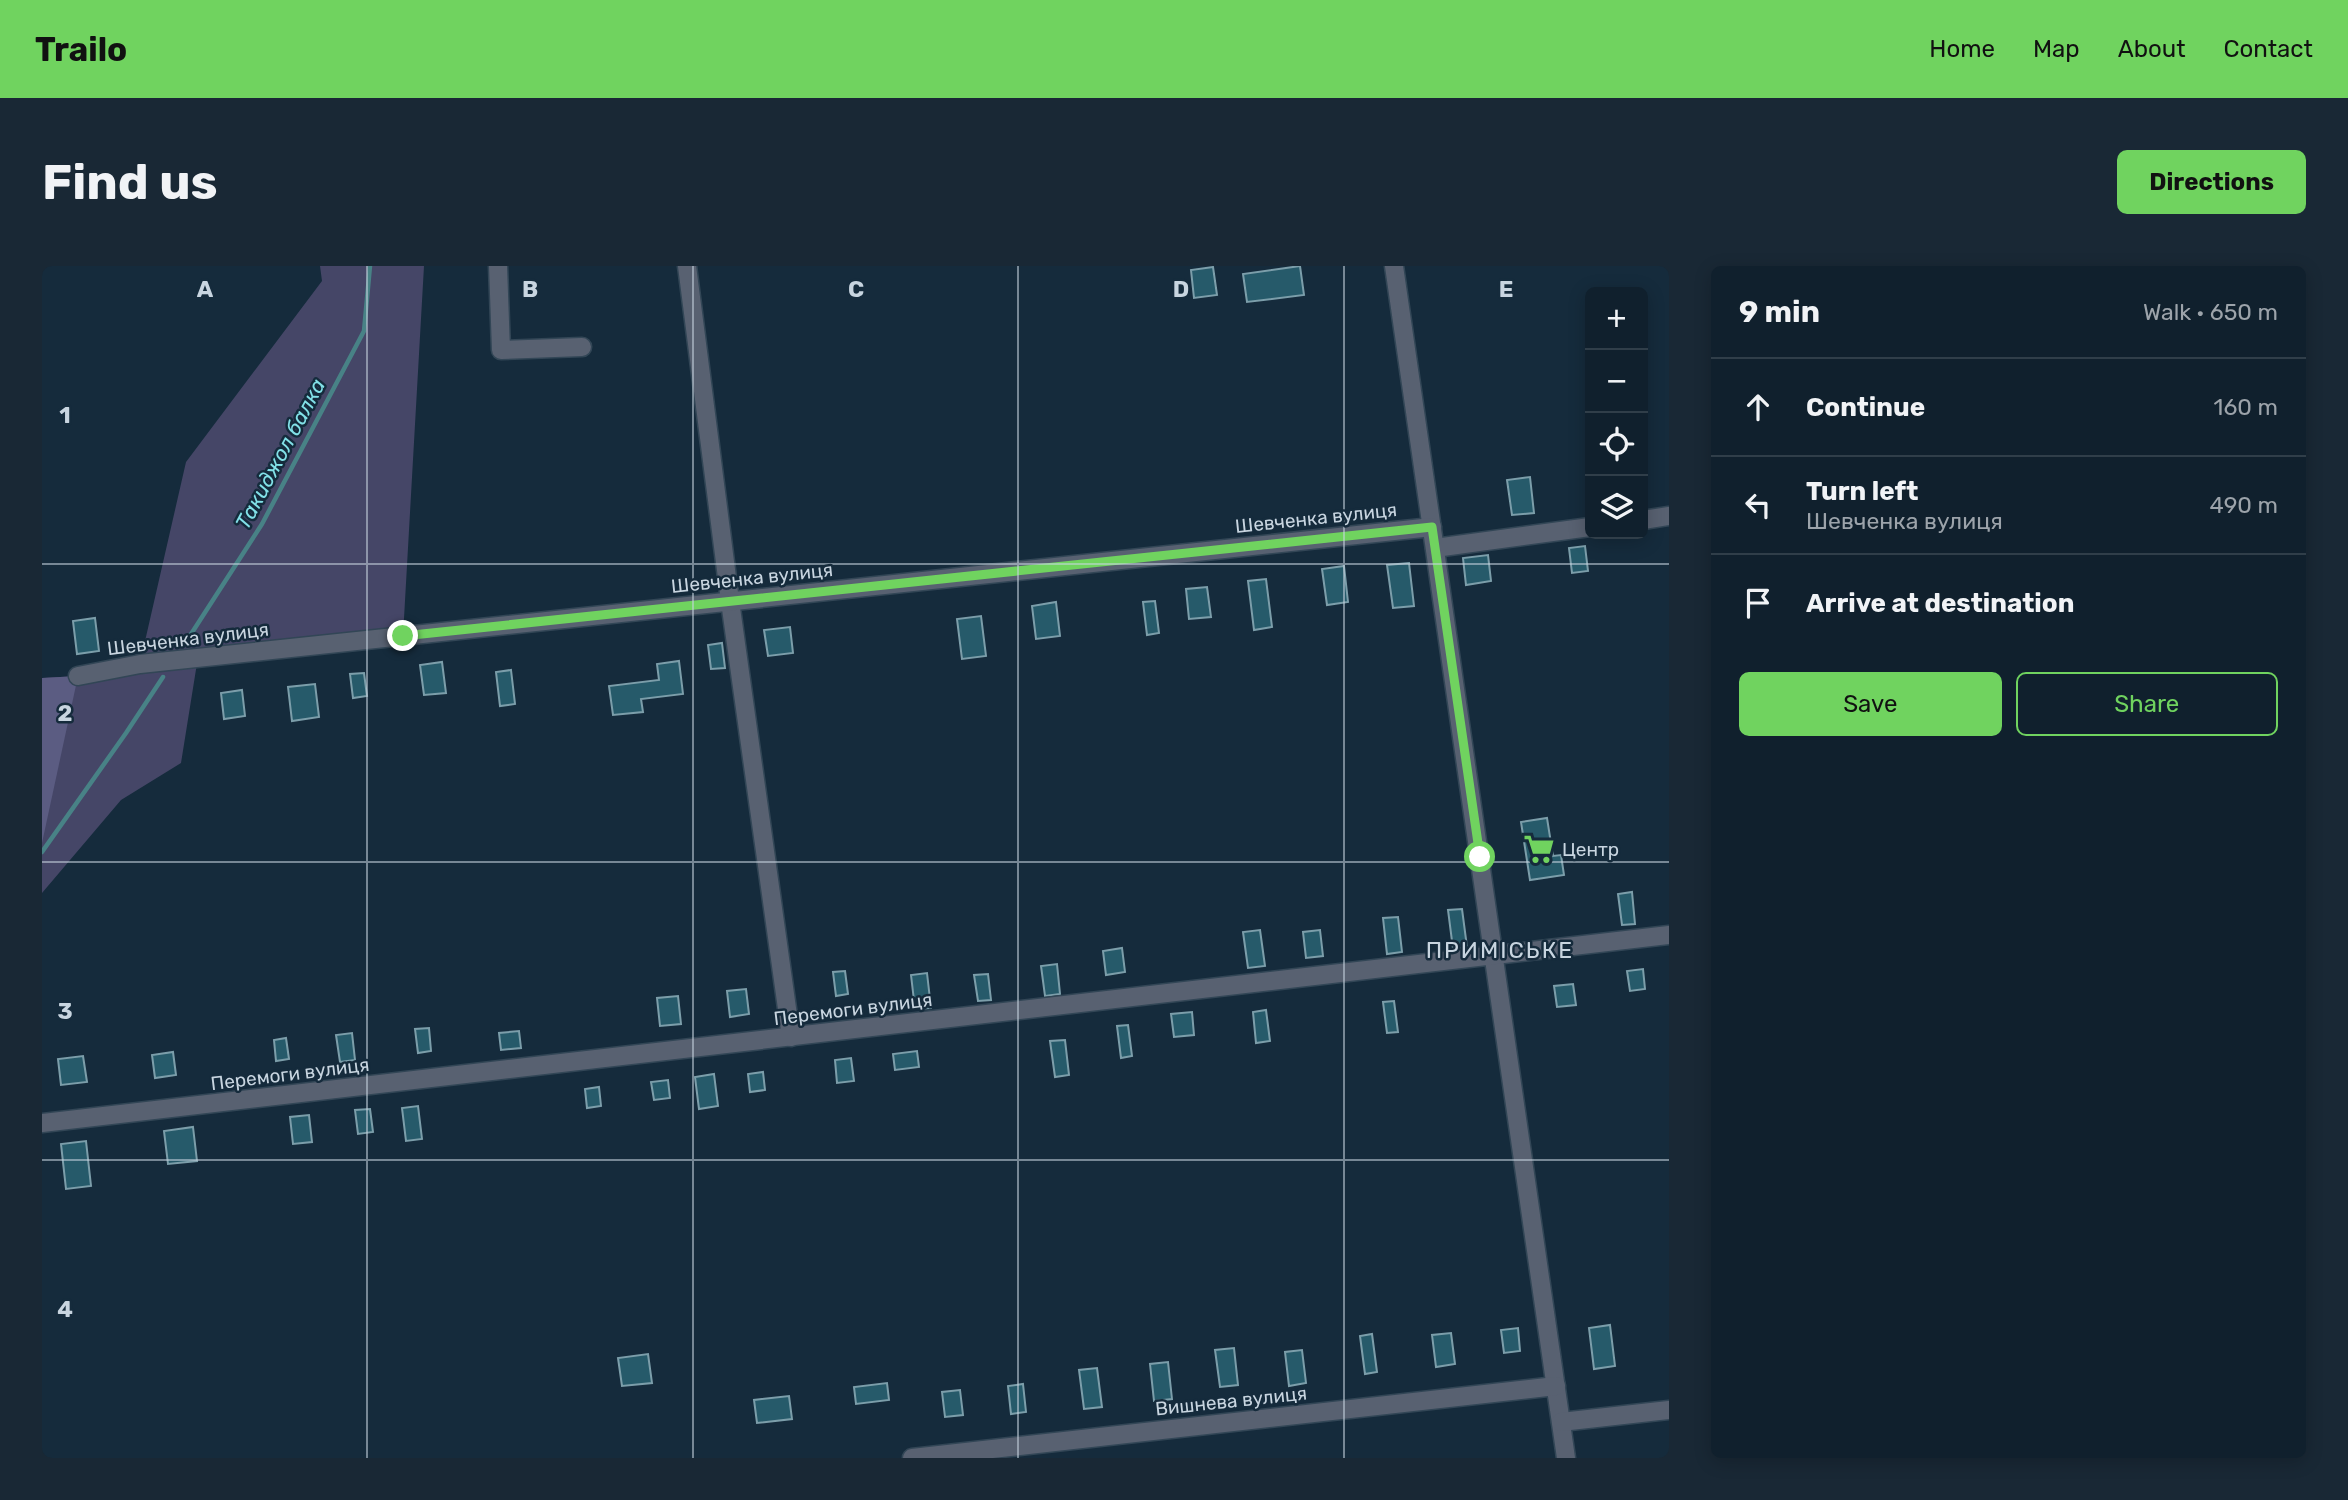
<!DOCTYPE html>
<html lang="en">
<head>
<meta charset="utf-8">
<style>
	body { margin:0; font-family:Rubik,sans-serif; background:#192835; color:#f1f3f6 }
	.controls { position:absolute; right:21px; top:21px; display:grid; overflow:hidden; border-radius:10px; box-shadow:0 4px 18px #0003 }
	.controls button { width:63px; height:63px; display:grid; place-items:center; padding:0; border:0; border-bottom:2px solid #303e49; background:#10202d; color:#f1f3f6; font:35px sans-serif }
	.stop { position:absolute; width:21px; height:21px; margin:-16px; border:5px solid #70d35f; border-radius:50%; background:#fff }
	.stop.end { background:#70d35f; border-color:#fff; box-shadow:0 2px 7px #0008 }
	.list { margin:0; padding:0; list-style:none }
	h2 { display:flex; justify-content:space-between; align-items:center; height:91px; margin:0; padding:0 28px; font-size:30px }
	h2 small { font-size:23px; font-weight:400; color:#9ca3aa }
	.list li { display:grid; grid-template-columns:46px 1fr auto; gap:21px; align-items:center; box-sizing:border-box; height:98px; padding:0 28px; border-top:2px solid #303e49 }
	.list b { display:block; font-size:26px; white-space:nowrap }
	.list p { margin:0; font-size:23px; white-space:nowrap; color:#9ca3aa }
	.list em { font-size:23px; font-style:normal; color:#9ca3aa }
	.actions { display:flex; gap:14px; padding:21px 28px }
	.actions a { flex:1; padding:16px 0; border:2px solid #70d35f; border-radius:10px; text-align:center; font-size:24px; color:#70d35f }
	.actions .main { background:#70d35f; color:#111 }
	.icon { flex:none; width:38px; height:38px; fill:none; stroke:currentColor; stroke-width:2; stroke-linecap:round; stroke-linejoin:round }
	.map { position:relative; flex:none; width:1627px; height:1192px; overflow:hidden; border-radius:10px }
	header { display:flex; align-items:center; gap:42px; box-sizing:border-box; height:98px; padding:0 35px; background:#70d35f; color:#111 }
	header strong { font-size:33px }
	nav { display:flex; gap:38px; margin-inline-start:auto; font-size:24px }
	.intro { display:flex; align-items:center; justify-content:space-between; box-sizing:border-box; height:168px; padding:0 42px }
	h1 { margin:0; font-size:49px }
	.button { padding:18px 32px; border-radius:10px; background:#70d35f; color:#111; font-size:24px; font-weight:700 }
	main { display:flex; gap:42px; padding:0 42px }
	aside { flex:1; background:#10202d; border-radius:10px; box-shadow:0 4px 18px #0003 }
	.map>svg:first-child { display:block }
	.green { fill:#454667 }
	.forest { fill:#5b5c82 }
	.lines { fill:none; stroke-linecap:round; stroke-linejoin:round }
	.stream { stroke:#488286; stroke-width:4.5 }
	.building { fill:#265a6a; stroke:#7c9eaa; stroke-width:2 }
	.minor-casing { stroke:#324656; stroke-width:21 }
	.minor { stroke:#586171; stroke-width:18 }
	.route { stroke:#70d35f; stroke-width:9 }
	.grid { fill:none; stroke:#c8d5e0; stroke-width:2; stroke-opacity:0.55 }
	.labels { text-anchor:middle; dominant-baseline:central; stroke-width:5; stroke-linejoin:round; paint-order:stroke }
	.street-label { font-size:19px; fill:#c8d5e0; stroke:#152b3c }
	.poi-label { font-size:19px; fill:#c8d5e0; stroke:#152b3c; text-anchor:start }
	.water-label { font-size:21px; font-style:italic; fill:#82e1e8; stroke:#152b3c }
	.quarter-label { font-size:23px; letter-spacing:2px; fill:#c8d5e0; stroke:#152b3c }
	.grid-label { font-size:23px; text-anchor:middle; font-weight:bold; fill:#c8d5e0; stroke:#152b3c; stroke-width:5; stroke-linejoin:round; paint-order:stroke }
</style>
</head>
<body>
<header>
<strong>Trailo</strong>
<nav><a>Home</a><a>Map</a><a>About</a><a>Contact</a></nav>
</header>
<div class="intro"><h1>Find us</h1><a class="button">Directions</a></div>
<main>
<div class="map">
<svg width="1627" height="1192" viewBox="0 0 1627 1192">
	<rect width="100%" height="100%" fill="#152b3c"/>
	<!-- green -->
	<path class="green" d="M278 0H382L361 370 156 391 139 497 79 534 0 627V412L36 410 98 397 144 196 280 15Z"/>
	<!-- forest -->
	<path class="forest" d="M36 410 0 577V412Z"/>
	<g class="lines">
		<!-- stream -->
		<g class="stream">
			<path d="M142 379 220 258 322 65 328 0"/>
			<path d="M0 586 84 467 121 411"/>
		</g>
	</g>
	<!-- building -->
	<g class="building">
		<path d="M1258 0 1262 29 1205 36 1201 8Z"/>
		<path d="M1171 1 1175 29 1152 32 1149 4Z"/>
		<path d="M1488 211 1492 247 1470 249 1465 214Z"/>
		<path d="M1543 280 1546 305 1530 307 1527 282Z"/>
		<path d="M1446 289 1449 315 1424 319 1421 292Z"/>
		<path d="M1367 297 1372 340 1351 342 1345 299Z"/>
		<path d="M1302 300 1306 336 1285 339 1280 303Z"/>
		<path d="M1224 313 1230 361 1212 364 1206 315Z"/>
		<path d="M1165 321 1169 351 1147 353 1144 323Z"/>
		<path d="M1113 335 1117 367 1105 369 1101 336Z"/>
		<path d="M1014 336 1018 370 994 373 990 340Z"/>
		<path d="M939 350 944 390 920 393 915 353Z"/>
		<path d="M53 352 57 385 35 388 31 355Z"/>
		<path d="M748 361 751 387 726 390 722 364Z"/>
		<path d="M680 377 683 402 669 403 666 379Z"/>
		<path d="M637 395 641 428 599 433 601 446 571 449 567 420 617 414 615 398Z"/>
		<path d="M400 396 404 427 382 429 378 399Z"/>
		<path d="M469 404 473 438 458 440 454 406Z"/>
		<path d="M322 407 325 430 311 432 308 408Z"/>
		<path d="M273 418 277 451 250 455 246 421Z"/>
		<path d="M200 424 203 450 182 453 179 427Z"/>
		<path d="M1505 552 1511 590 1519 589 1522 609 1488 614 1479 556Z"/>
		<path d="M1590 626 1593 658 1580 659 1576 628Z"/>
		<path d="M1420 643 1425 681 1411 683 1406 644Z"/>
		<path d="M1356 651 1360 686 1345 688 1341 652Z"/>
		<path d="M1218 664 1223 700 1206 702 1201 666Z"/>
		<path d="M1278 664 1281 690 1264 692 1261 666Z"/>
		<path d="M1080 682 1083 706 1064 709 1061 685Z"/>
		<path d="M1015 698 1018 728 1003 730 999 700Z"/>
		<path d="M1601 703 1603 723 1588 725 1585 705Z"/>
		<path d="M803 705 806 728 794 730 791 706Z"/>
		<path d="M885 707 889 742 873 743 869 709Z"/>
		<path d="M946 708 949 734 936 735 932 709Z"/>
		<path d="M1531 718 1534 739 1515 741 1512 720Z"/>
		<path d="M704 723 707 748 688 751 685 725Z"/>
		<path d="M636 730 639 758 618 760 615 732Z"/>
		<path d="M1352 735 1356 766 1345 767 1341 736Z"/>
		<path d="M1224 744 1228 775 1214 777 1211 746Z"/>
		<path d="M1150 746 1152 769 1132 771 1129 748Z"/>
		<path d="M1086 759 1090 790 1079 792 1075 760Z"/>
		<path d="M387 762 389 785 376 787 373 763Z"/>
		<path d="M477 765 479 782 459 784 457 767Z"/>
		<path d="M310 767 313 794 298 796 294 769Z"/>
		<path d="M244 772 247 793 234 795 232 774Z"/>
		<path d="M1023 774 1027 809 1013 811 1008 775Z"/>
		<path d="M875 785 877 801 853 804 851 788Z"/>
		<path d="M131 786 134 809 113 812 110 789Z"/>
		<path d="M41 790 45 816 19 819 16 793Z"/>
		<path d="M809 792 812 815 795 817 793 794Z"/>
		<path d="M721 806 723 824 708 826 706 808Z"/>
		<path d="M672 808 676 840 657 843 653 811Z"/>
		<path d="M626 814 628 832 612 834 609 816Z"/>
		<path d="M557 821 559 840 545 842 543 823Z"/>
		<path d="M376 840 380 873 364 875 360 842Z"/>
		<path d="M328 843 331 866 316 868 313 844Z"/>
		<path d="M267 849 270 876 251 878 248 851Z"/>
		<path d="M151 861 155 895 126 898 122 865Z"/>
		<path d="M44 875 49 920 24 923 19 878Z"/>
		<path d="M1568 1059 1573 1100 1552 1103 1547 1062Z"/>
		<path d="M1476 1062 1478 1085 1462 1087 1459 1064Z"/>
		<path d="M1409 1067 1413 1098 1394 1101 1390 1069Z"/>
		<path d="M1330 1068 1335 1106 1323 1108 1318 1070Z"/>
		<path d="M1192 1082 1196 1119 1178 1121 1173 1084Z"/>
		<path d="M1260 1084 1264 1117 1247 1120 1243 1086Z"/>
		<path d="M606 1088 610 1117 580 1120 576 1092Z"/>
		<path d="M1126 1096 1130 1133 1112 1135 1108 1098Z"/>
		<path d="M1055 1102 1060 1141 1042 1143 1037 1104Z"/>
		<path d="M845 1117 847 1134 814 1138 812 1121Z"/>
		<path d="M981 1118 984 1146 969 1148 966 1120Z"/>
		<path d="M918 1124 921 1149 903 1151 900 1126Z"/>
		<path d="M747 1130 750 1153 715 1157 712 1134Z"/>
	</g>
	<g class="lines">
		<!-- minor casing -->
		<g class="minor-casing">
			<g id="minor">
				<path d="M456 0 459 84 540 81"/>
				<path d="M645 0 688 335 749 771"/>
				<path d="M1352 0 1524 1192"/>
				<path d="M1601 254 1627 250"/>
				<path d="M1393 282 1548 261"/>
				<path d="M36 410 98 398 1390 261"/>
				<path d="M0 857 1627 669"/>
				<path d="M1519 1156 1627 1144"/>
				<path d="M870 1192 1514 1120"/>
			</g>
		</g>
		<!-- minor -->
		<use href="#minor" class="minor"/>
	</g>
	<g class="lines">
		<!-- route -->
		<path class="route" d="M361 370 1390 261 1438 591"/>
	</g>
	<!-- grid -->
	<path class="grid" d="M325 0V1192M651 0V1192M976 0V1192M1302 0V1192M0 298H1627M0 596H1627M0 894H1627"/>
	<!-- icons -->
	<defs>
		<g id="supermarket-bare" transform="scale(2.415)"><path d="M-6-5.5h2.5l.6 2H6L4.5 2H-2.5L-4.4-4H-6ZM-1.5 3.2a1.3 1.3 0 1 0 .1 0ZM3 3.2a1.3 1.3 0 1 0 .1 0Z" fill="#70d35f" stroke="#152b3c" stroke-width="2.5" paint-order="stroke"/></g>
	</defs>
	<g fill-rule="evenodd">
		<use href="#supermarket-bare" x="1497" y="583"/>
	</g>
	<g class="labels">
		<!-- street labels -->
		<g class="street-label">
			<text transform="translate(1274 252) rotate(-6)">Шевченка вулиця</text>
			<text transform="translate(710 312) rotate(-6)">Шевченка вулиця</text>
			<text transform="translate(146 373) rotate(-7)">Шевченка вулиця</text>
			<text transform="translate(811 743) rotate(-7)">Перемоги вулиця</text>
			<text transform="translate(248 808) rotate(-7)">Перемоги вулиця</text>
			<text transform="translate(1189 1135) rotate(-6)">Вишнева вулиця</text>
		</g>
		<!-- poi labels -->
		<g class="poi-label">
			<text x="1520" y="583">Центр</text>
		</g>
		<!-- water labels -->
		<g class="water-label">
			<text transform="translate(238 188) rotate(-62)">Такиджол балка</text>
		</g>
		<!-- quarter labels -->
		<g class="quarter-label">
			<text x="1458" y="684">ПРИМІСЬКЕ</text>
		</g>
	</g>
	<g class="grid-label">
		<text x="163" y="31">A</text>
		<text x="488" y="31">B</text>
		<text x="814" y="31">C</text>
		<text x="1139" y="31">D</text>
		<text x="1464" y="31">E</text>
		<text x="23" y="157">1</text>
		<text x="23" y="455">2</text>
		<text x="23" y="753">3</text>
		<text x="23" y="1051">4</text>
	</g>
</svg>
<div class="controls">
<button>+</button>
<button>−</button>
<button><svg class="icon" aria-label="locate" viewBox="0 0 24 24"><circle cx="12" cy="12" r="6"/><path d="M12 2v4M12 18v4M2 12h4M18 12h4"/></svg></button>
<button><svg class="icon" aria-label="layers" viewBox="0 0 24 24"><path d="M12 4l9 5-9 5-9-5zM3 14l9 5 9-5"/></svg></button>
</div>
<div class="stop" style="left:1438px;top:591px"></div>
<div class="stop end" style="left:361px;top:370px"></div>
</div>
<aside>
<h2>9 min<small>Walk · 650 m</small></h2>
<ul class="list">
<li><svg class="icon" aria-label="ahead" viewBox="0 0 24 24"><path d="M12 20V5M6 11l6-6 6 6"/></svg><div><b>Continue</b></div><em>160 m</em></li>
<li><svg class="icon" aria-label="left" viewBox="0 0 24 24"><path d="M17 20v-9H6M10 6l-5 5 5 5"/></svg><div><b>Turn left</b><p>Шевченка вулиця</p></div><em>490 m</em></li>
<li><svg class="icon" aria-label="arrive" viewBox="0 0 24 24"><path d="M6 21V4h12l-3 4 3 4H6"/></svg><div><b>Arrive at destination</b></div></li>
</ul>
<div class="actions"><a class="main">Save</a><a>Share</a></div>
</aside>
</main>
</body>
</html>
